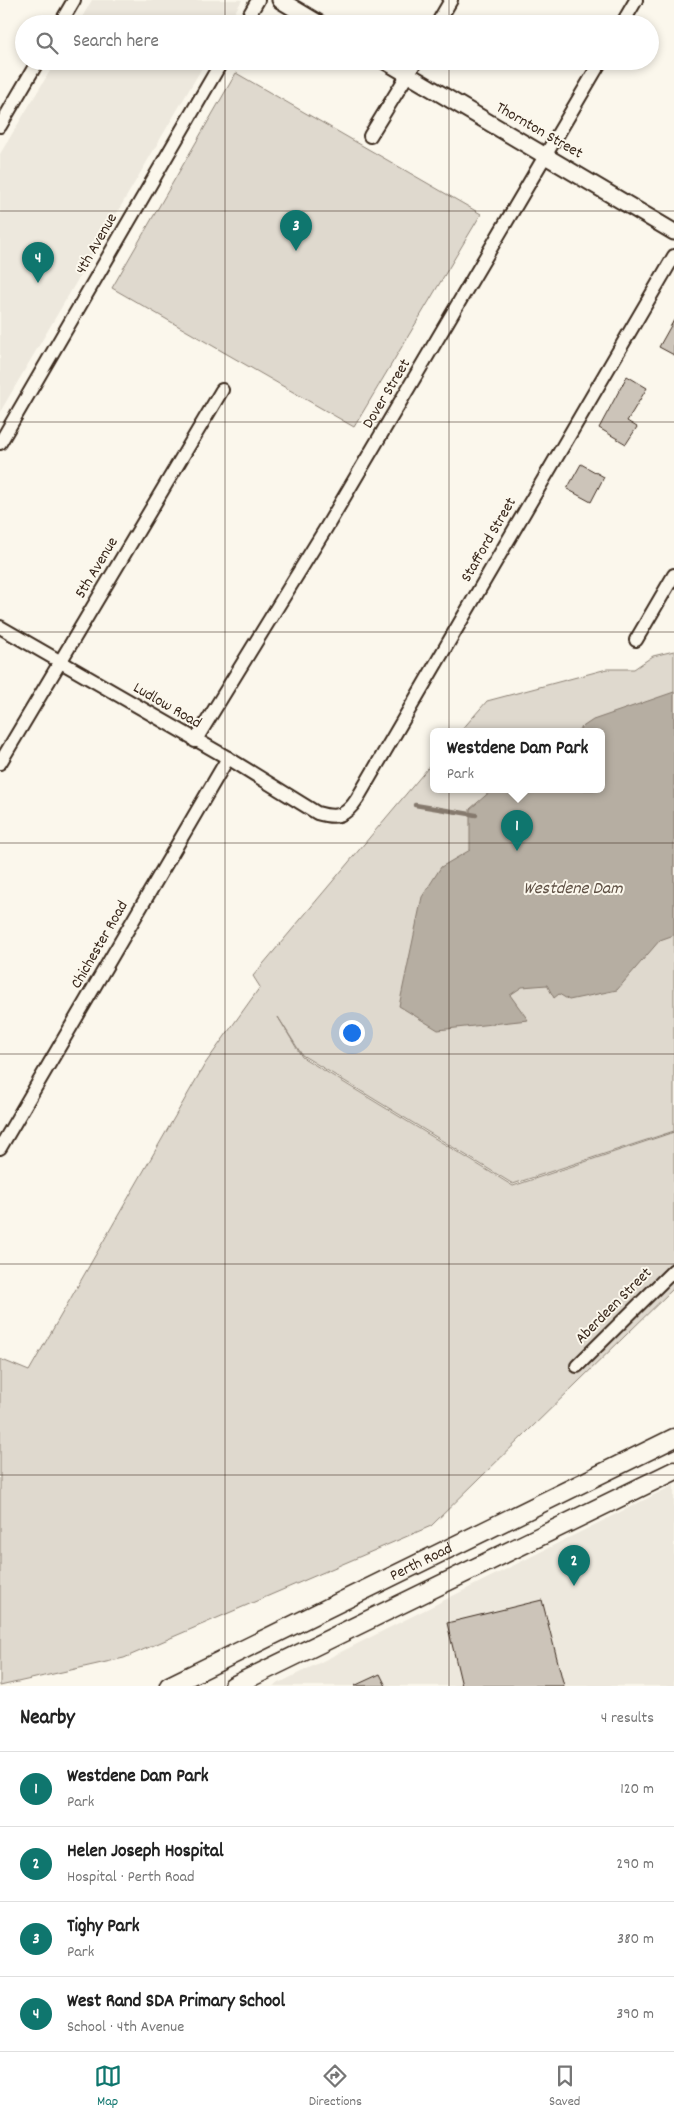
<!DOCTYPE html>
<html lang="en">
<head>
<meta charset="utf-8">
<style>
	body { margin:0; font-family:Dekko,sans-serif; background:#f2f2f2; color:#222 }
	.you { position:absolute; left:351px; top:1032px; width:18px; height:18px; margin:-12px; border:4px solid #fff; border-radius:50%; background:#1a73e8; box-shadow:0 0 0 8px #1a73e833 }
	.badge { display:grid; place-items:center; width:32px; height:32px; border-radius:50%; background:#0f766e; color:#fff; font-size:16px; font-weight:700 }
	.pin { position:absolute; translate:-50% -41px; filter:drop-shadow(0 1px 2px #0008) }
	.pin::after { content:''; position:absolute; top:26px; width:18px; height:15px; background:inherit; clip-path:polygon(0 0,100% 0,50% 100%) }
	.popup { position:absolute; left:430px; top:728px; width:175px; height:65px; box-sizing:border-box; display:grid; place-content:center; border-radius:8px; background:#fff; filter:drop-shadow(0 1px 4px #0005); font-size:16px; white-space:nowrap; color:#767676 }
	.popup b { font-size:19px; color:#222 }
	.popup::after { content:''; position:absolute; left:50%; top:100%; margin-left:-10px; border:10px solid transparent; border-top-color:#fff }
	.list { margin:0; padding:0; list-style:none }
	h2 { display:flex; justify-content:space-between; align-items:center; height:65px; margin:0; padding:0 20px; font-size:21px }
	h2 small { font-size:16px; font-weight:400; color:#767676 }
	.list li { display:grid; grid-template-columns:32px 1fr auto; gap:15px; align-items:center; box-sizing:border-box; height:75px; padding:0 20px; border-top:1px solid #e0e0e0 }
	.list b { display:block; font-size:19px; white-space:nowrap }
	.list p { margin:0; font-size:16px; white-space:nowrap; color:#767676 }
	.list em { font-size:16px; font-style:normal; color:#767676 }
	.icon { flex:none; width:28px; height:28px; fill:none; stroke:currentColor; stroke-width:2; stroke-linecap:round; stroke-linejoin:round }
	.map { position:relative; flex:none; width:674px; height:1686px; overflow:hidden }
	.search { position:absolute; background:#fff; box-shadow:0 2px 8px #0003; left:15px; right:15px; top:15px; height:55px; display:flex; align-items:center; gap:12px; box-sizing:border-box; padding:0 18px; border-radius:28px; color:#767676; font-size:19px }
	.sheet { height:365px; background:#fff }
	nav { display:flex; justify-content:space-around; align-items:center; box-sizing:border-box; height:70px; border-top:1px solid #e0e0e0; background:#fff; font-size:14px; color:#767676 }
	nav a { display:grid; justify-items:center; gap:2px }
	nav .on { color:#0f766e }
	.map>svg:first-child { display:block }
	.built { fill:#ede8dd }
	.green { fill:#dfd9ce; stroke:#8d8276 }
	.water { fill:#b6aea2; stroke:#85796d }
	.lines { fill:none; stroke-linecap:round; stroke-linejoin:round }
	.stream { stroke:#85796d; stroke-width:4.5 }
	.building { fill:#ccc4b9; stroke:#3b2a1e }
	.minor-casing { stroke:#3b2a1e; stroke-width:16 }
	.tertiary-casing { stroke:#3b2a1e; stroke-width:19 }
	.secondary-casing { stroke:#3b2a1e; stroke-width:21 }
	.minor { stroke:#fbf7ec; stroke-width:12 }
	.tertiary { stroke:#fbf7ec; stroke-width:15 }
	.secondary { stroke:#fbf7ec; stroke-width:18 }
	.grid { fill:none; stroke:#3b2a1e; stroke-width:1; stroke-opacity:0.55 }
	.labels { text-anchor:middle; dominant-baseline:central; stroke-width:4; stroke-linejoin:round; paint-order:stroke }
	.street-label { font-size:16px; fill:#3b2a1e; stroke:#fbf7ec }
	.water-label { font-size:18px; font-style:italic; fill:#605246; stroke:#fbf7ec }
</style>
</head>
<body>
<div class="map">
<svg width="674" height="1686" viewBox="0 0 674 1686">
	<rect width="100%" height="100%" fill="#fbf7ec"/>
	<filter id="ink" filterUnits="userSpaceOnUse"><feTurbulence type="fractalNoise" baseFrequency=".02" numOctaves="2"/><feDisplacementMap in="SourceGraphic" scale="10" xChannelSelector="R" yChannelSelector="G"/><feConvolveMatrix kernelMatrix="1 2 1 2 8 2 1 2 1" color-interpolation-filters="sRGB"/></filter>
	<g filter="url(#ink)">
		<!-- built -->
		<g class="built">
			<path d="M92 0H242L228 24H78Z"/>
			<path d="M56 61H206L0 412V154Z"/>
			<path d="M674 1485V1686H273Z"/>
		</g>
		<!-- green -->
		<g class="green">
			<path d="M236 73 481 214 354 427 112 288Z"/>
			<path d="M674 651V1131L513 1184 302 1055 278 1017 302 1057 513 1186 674 1132V1288L431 1526 124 1658 0 1686V1359L29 1371 205 1064 260 987 253 976 433 762V790H601V732H460L487 701 607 669H634L653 656Z"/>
		</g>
		<!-- water -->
		<path class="water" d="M674 692V935L660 940 617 990 569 1000 559 994 554 998 547 985 522 987 510 995 528 1020 438 1030 399 1006 422 897 441 867 470 850V809L492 790H601V732H575L593 720Z"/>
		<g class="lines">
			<!-- stream -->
			<path class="stream" d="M415 805 476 815"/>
		</g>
		<!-- building -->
		<g class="building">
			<path d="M674 320V355L659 347Z"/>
			<path d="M627 376 647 388 627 421 637 427 626 444 599 428Z"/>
			<path d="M581 464 604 477 591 502 567 489Z"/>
			<path d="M542 1600 564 1686H462L447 1623Z"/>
			<path d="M380 1674 386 1686H354Z"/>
		</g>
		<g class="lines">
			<!-- minor casing -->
			<g class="minor-casing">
				<g id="minor">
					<path d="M60 24 74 0"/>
					<path d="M244 24 258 0"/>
					<path d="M437 24 451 0"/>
					<path d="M622 24 636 0"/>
					<path d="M0 126 38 61"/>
					<path d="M370 136 416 61"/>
					<path d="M0 443 222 61"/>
					<path d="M0 627 228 758 317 813C337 819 346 816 357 799L674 256"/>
					<path d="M636 640 674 575"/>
					<path d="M195 741 326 528 601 61"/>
					<path d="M0 763 222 390"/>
					<path d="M0 1148 228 758"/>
					<path d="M577 1366 674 1270"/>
				</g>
			</g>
			<!-- tertiary casing -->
			<g class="tertiary-casing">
				<g id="tertiary">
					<path d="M280 0 320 24"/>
					<path d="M385 61 674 232"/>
				</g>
			</g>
			<!-- secondary casing -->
			<g class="secondary-casing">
				<g id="secondary">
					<path id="s1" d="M169 1686 674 1438"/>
					<path d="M233 1686 674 1471"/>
				</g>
			</g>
			<!-- minor -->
			<use href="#minor" class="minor"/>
			<!-- tertiary -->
			<use href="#tertiary" class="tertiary"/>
			<!-- secondary -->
			<use href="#secondary" class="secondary"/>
		</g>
	</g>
	<!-- grid -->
	<path class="grid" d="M225 0V24M449 0V24M225 61V1686M449 61V1686M0 211H674M0 422H674M0 632H674M0 843H674M0 1054H674M0 1264H674M0 1475H674"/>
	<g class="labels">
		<!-- street labels -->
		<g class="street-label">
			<text transform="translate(539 131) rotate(30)">Thornton Street</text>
			<text transform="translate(97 244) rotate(-60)">4th Avenue</text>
			<text transform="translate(387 394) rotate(-59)">Dover Street</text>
			<text transform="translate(489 540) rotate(-60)">Stafford Street</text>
			<text transform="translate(97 568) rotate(-59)">5th Avenue</text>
			<text transform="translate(167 706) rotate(30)">Ludlow Road</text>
			<text transform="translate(100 945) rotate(-60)">Chichester Road</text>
			<text transform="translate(614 1306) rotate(-45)">Aberdeen Street</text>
			<text stroke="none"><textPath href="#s1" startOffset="281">Perth Road</textPath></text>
		</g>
		<!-- water labels -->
		<g class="water-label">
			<text x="573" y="889">Westdene Dam</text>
		</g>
	</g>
</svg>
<div class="you"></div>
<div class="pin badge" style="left:517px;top:851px">1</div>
<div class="popup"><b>Westdene Dam Park</b>Park</div>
<div class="pin badge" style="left:574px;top:1586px">2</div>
<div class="pin badge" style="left:296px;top:251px">3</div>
<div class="pin badge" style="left:38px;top:283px">4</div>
<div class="search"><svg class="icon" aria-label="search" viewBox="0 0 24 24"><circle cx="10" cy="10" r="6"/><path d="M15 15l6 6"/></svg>Search here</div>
</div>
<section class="sheet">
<h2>Nearby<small>4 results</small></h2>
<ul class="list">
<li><span class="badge">1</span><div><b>Westdene Dam Park</b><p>Park</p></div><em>120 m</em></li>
<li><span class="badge">2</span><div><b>Helen Joseph Hospital</b><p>Hospital · Perth Road</p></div><em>290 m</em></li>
<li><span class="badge">3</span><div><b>Tighy Park</b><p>Park</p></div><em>380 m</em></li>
<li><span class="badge">4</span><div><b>West Rand SDA Primary School</b><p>School · 4th Avenue</p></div><em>390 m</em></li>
</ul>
</section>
<nav>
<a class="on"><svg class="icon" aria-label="map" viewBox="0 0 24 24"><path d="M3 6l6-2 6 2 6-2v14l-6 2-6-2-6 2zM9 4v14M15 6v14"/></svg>Map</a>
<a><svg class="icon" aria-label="directions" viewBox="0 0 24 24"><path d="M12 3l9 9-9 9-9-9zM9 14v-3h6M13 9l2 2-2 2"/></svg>Directions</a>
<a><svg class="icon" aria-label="saved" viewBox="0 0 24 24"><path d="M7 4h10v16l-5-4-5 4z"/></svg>Saved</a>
</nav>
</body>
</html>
